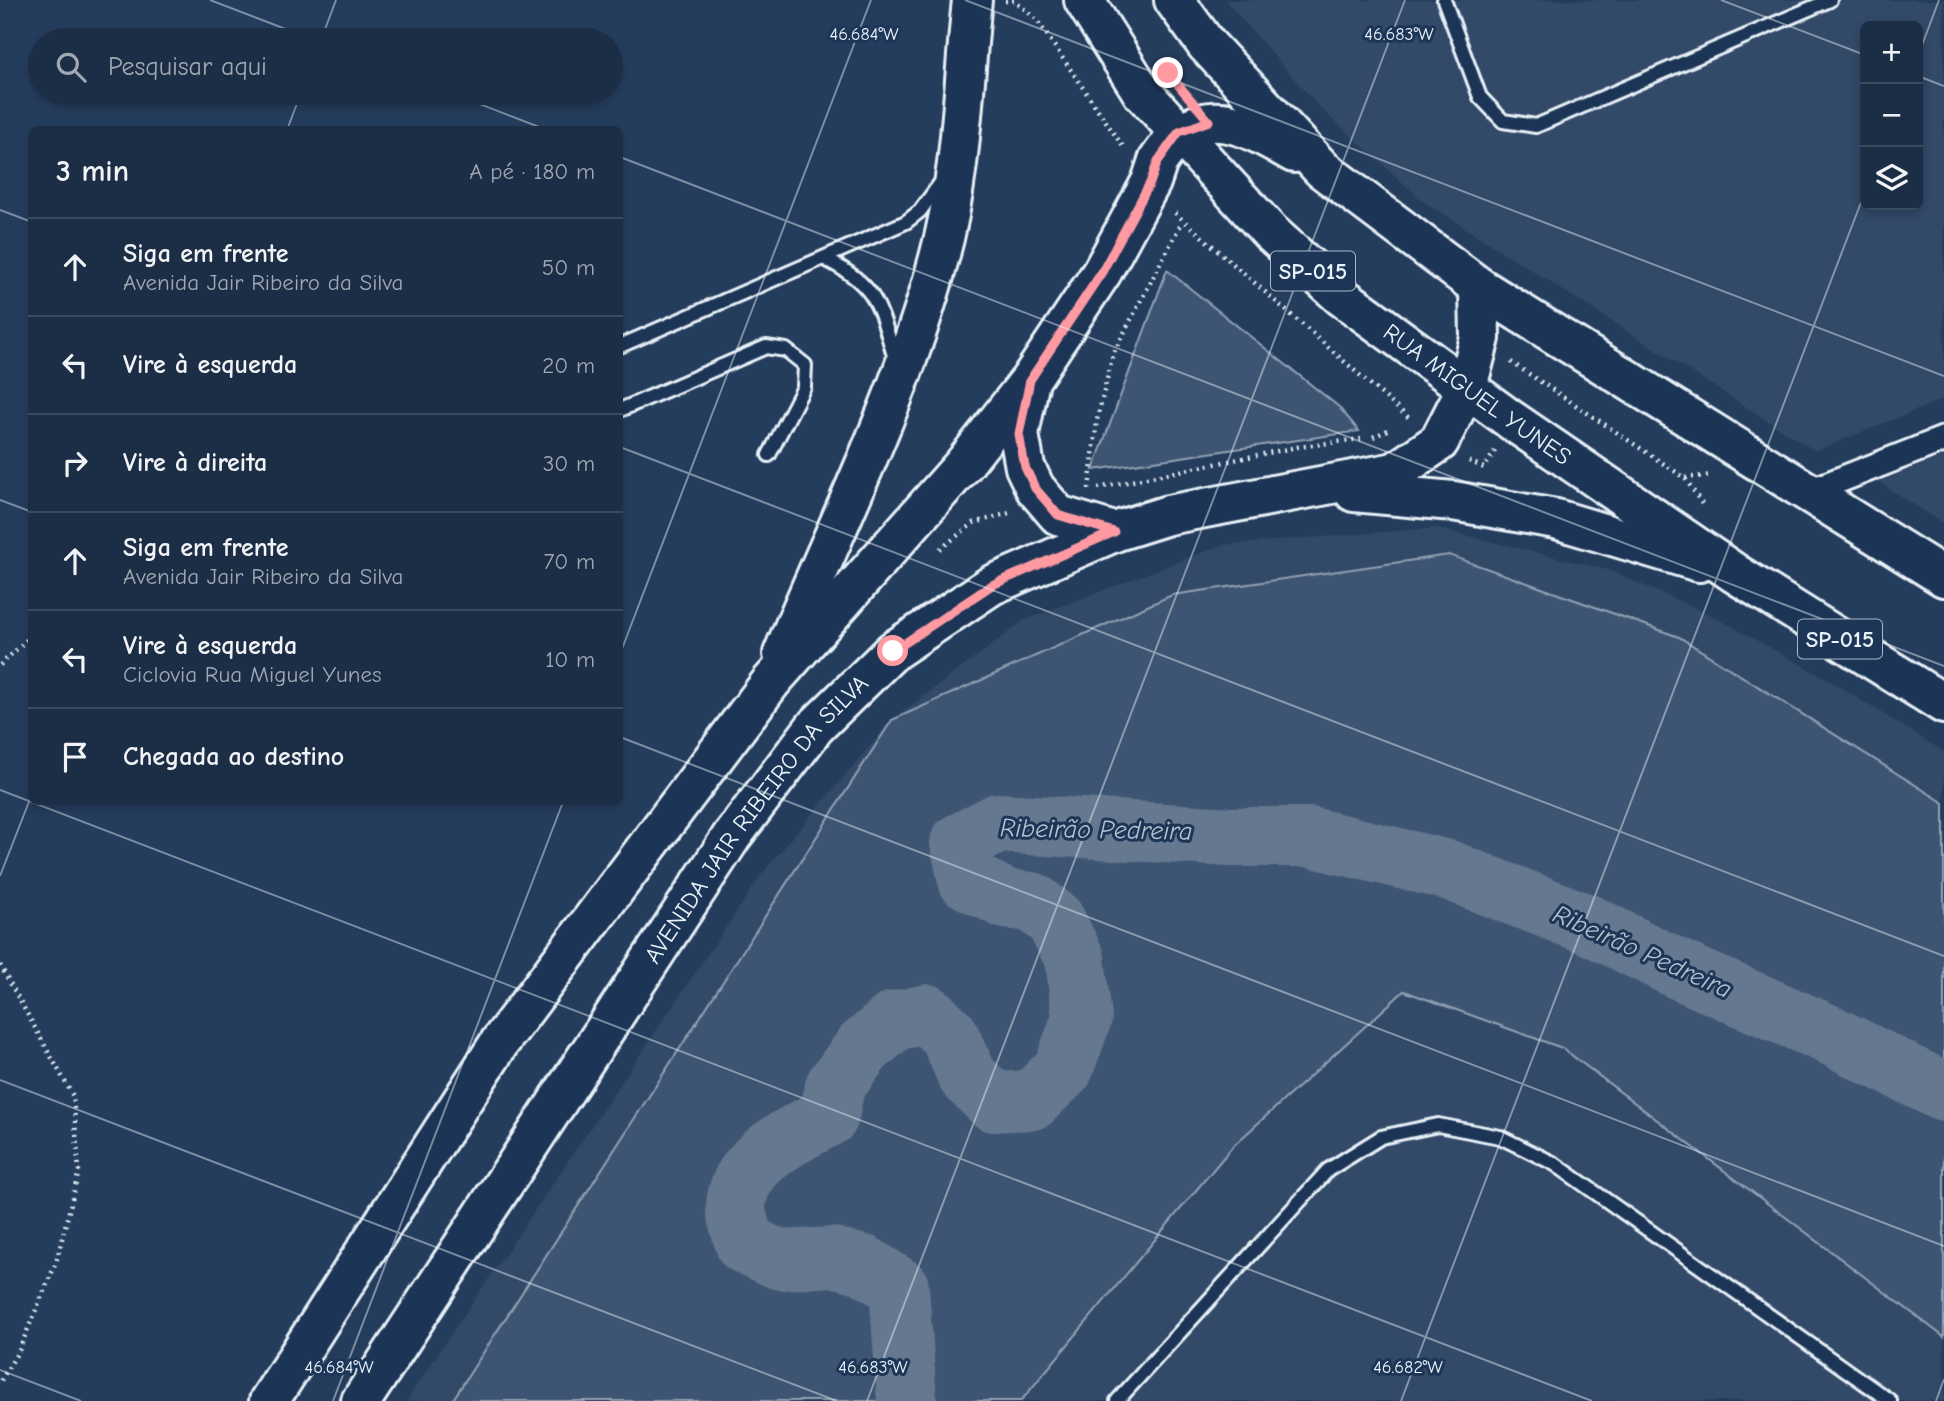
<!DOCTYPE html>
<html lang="pt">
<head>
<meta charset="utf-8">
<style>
	body { margin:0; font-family:"Comic Neue",sans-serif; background:#25364d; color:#f1f3f6 }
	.controls { position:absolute; right:21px; top:21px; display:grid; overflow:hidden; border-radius:10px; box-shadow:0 4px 10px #0003 }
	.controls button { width:63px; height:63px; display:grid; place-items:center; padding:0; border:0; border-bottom:2px solid #3a4a5f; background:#1c2e46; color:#f1f3f6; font:35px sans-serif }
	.stop { position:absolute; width:21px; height:21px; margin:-16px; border:5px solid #ff9aa2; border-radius:50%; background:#fff }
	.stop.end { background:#ff9aa2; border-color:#fff; box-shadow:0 2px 7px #0008 }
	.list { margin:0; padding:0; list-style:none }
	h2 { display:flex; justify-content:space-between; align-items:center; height:91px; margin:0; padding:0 28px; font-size:30px }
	h2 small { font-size:23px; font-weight:400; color:#a0a8b3 }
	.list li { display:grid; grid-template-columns:46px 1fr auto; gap:21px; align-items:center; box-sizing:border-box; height:98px; padding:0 28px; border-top:2px solid #3a4a5f }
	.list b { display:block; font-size:26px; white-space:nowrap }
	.list p { margin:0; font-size:23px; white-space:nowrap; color:#a0a8b3 }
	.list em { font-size:23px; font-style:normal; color:#a0a8b3 }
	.icon { flex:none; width:38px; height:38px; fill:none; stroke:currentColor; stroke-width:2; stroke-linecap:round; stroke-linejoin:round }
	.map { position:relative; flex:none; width:1944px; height:1401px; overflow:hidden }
	.search { position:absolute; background:#1c2e46; box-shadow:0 4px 10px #0003; left:28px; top:28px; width:595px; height:77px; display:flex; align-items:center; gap:18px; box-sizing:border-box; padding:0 24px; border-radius:38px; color:#a0a8b3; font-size:26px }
	.panel { position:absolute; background:#1c2e46; box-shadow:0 4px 10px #0003; left:28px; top:126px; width:595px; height:679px; border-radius:10px }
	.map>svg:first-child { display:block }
	.built { fill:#334a68; fill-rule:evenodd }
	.green { fill:#3e5472; stroke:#93a2b5; stroke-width:2 }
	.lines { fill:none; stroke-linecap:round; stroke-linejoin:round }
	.river { stroke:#657890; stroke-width:60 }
	.lane-casing { stroke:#e8f1f8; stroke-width:18 }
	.street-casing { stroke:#e8f1f8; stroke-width:30 }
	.primary-casing { stroke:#e8f1f8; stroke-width:44 }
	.path { stroke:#e8f1f8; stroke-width:4.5; stroke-dasharray:2 5; stroke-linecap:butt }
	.lane { stroke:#1d3557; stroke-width:12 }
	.street { stroke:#1d3557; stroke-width:24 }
	.primary { stroke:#1d3557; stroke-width:38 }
	.route { stroke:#ff9aa2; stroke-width:9 }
	.ticks { fill:none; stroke:#e8f1f8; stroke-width:2; stroke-opacity:0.45 }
	.labels { text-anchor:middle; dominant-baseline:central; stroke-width:6; stroke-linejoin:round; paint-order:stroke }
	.shield { fill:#1d3557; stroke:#abb9c8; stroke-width:2 }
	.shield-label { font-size:23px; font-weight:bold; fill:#e8f1f8 }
	.street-label { font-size:24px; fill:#e8f1f8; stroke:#1d3557 }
	.water-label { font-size:26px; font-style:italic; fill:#b4c1ce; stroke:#1d3557 }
	.ticks-label { font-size:18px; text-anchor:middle; fill:#e8f1f8; stroke:#1d3557; stroke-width:6; stroke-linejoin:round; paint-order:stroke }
</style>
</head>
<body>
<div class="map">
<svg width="1944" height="1401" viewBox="0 0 1944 1401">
	<rect width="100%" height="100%" fill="#253d5d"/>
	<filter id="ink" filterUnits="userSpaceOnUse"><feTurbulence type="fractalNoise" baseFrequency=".0143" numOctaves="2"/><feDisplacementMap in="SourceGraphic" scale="14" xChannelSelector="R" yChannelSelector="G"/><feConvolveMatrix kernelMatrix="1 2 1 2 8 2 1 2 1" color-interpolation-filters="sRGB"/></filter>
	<g filter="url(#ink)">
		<!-- built -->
		<g class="built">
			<path d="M1225 0H1944V399L1815 451 1423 201 1320 108ZM1865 26H1918V205H1865Z"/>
			<path d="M1944 456V524L1879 482Z"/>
			<path d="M1435 528 1608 570 1711 615 1829 680 1944 752V1401H406L764 871 892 720 1025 620 1222 545Z"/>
		</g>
		<!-- green -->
		<g class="green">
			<path d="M1167 270 1339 407 1359 431 1093 470Z"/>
			<path d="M1449 555 1679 637 1944 803V1337L1562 1048 1404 991 1232 1147 1021 1401H452L892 720 1172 595Z"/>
		</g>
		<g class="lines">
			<!-- river -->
			<path class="river" d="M907 1401 899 1287 864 1265 833 1257 780 1260 745 1244C742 1233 736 1218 736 1207 738 1158 793 1136 829 1116L835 1086 863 1048 894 1021 927 1014 949 1035 968 1077 994 1102 1032 1100 1063 1070 1082 1018 1075 959 1055 920 1032 902 1006 899 968 880 960 843 998 823 1231 837H1310L1448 870 1590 925 1680 970 1830 1035 1944 1092"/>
			<!-- lane casing -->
			<g class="lane-casing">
				<g id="lane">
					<path d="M1444 0 1480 97 1503 121 1536 126 1830 0"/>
					<path d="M825 259C877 285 879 305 895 359"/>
					<path d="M620 346 906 222 920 211 942 181"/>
					<path d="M620 410 766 347 786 350 805 365 804 387 769 455"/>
					<path d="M1117 1401 1328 1170 1381 1137 1438 1125 1500 1137 1555 1164 1890 1401"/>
				</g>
			</g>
			<!-- street casing -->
			<g class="street-casing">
				<path id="street" d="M1809 492 1944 439"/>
			</g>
			<!-- primary casing -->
			<g class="primary-casing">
				<g id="primary">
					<path id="s1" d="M1084 0 1142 92 1270 232 1341 296 1511 420 1736 574 1944 704"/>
					<path d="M1174 0 1206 44 1322 169 1479 287 1944 577"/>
					<path d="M1179 132C1188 129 1201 122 1211 122 1240 120 1269 139 1294 153"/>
					<path d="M1029 385 1019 434 1025 467 1035 488 1058 515 1114 532"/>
					<path d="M1354 492 1453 501 1556 519 1699 562"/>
					<path d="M783 654C837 523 903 395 939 258 962 175 963 85 972 0"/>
					<path d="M269 1401 500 1042 771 682 964 464 1030 380 1102 272 1151 182 1158 161 1179 132"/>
					<path id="s2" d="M361 1401 732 836 815 727 893 651 992 585 1114 532 1168 515 1395 472 1439 442 1467 387 1480 338 1479 287"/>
				</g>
			</g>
			<!-- path -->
			<g class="path">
				<path d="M1005 1H1015L1036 19 1124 148"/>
				<path d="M1175 213 1410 419"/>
				<path d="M1511 362 1685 478 1704 507"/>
				<path d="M1373 437 1390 429"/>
				<path d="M1469 461 1484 468 1495 451"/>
				<path d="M1685 478 1712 475"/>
				<path d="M1098 488 1297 447 1361 439"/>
				<path d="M1089 489 1097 420 1113 354 1182 222"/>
				<path d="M940 549 974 523 1009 513"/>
				<path d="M0 665 32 635"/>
				<path d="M0 965 73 1096 79 1171 56 1263 19 1350 0 1382"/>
			</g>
			<!-- lane -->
			<use href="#lane" class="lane"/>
			<!-- street -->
			<use href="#street" class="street"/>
			<!-- primary -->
			<use href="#primary" class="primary"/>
		</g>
	</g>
	<g class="lines" filter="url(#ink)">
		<!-- route -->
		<path class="route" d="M893 651 992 585 1114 532 1058 515 1035 488 1025 467 1019 434 1030 380 1102 272 1150 183 1158 161 1179 132 1209 121 1168 73"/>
	</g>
	<!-- ticks -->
	<path class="ticks" d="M210 0 314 40M965 0 1944 376M1721 0 1865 55M321 40 336 0M1918 56 1939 0M1918 76 1944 86M451 93 547 130M287 130 301 93M620 157 1944 666M0 210 32 222M620 447 1944 956M0 500 32 512M620 654 871 0M620 737 1944 1246M0 790 1592 1401M0 876 32 794M0 1080 837 1401M0 1370 81 1401M333 1401 563 802M867 1401 1405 0M1401 1401 1865 192M1936 1401 1944 1379"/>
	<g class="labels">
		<!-- shield labels -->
		<g class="shield">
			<rect x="1271" y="251.5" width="84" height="39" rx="5"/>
			<rect x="1798" y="619.5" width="84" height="39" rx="5"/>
		</g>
		<g class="shield-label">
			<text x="1313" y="271">SP-015</text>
			<text x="1840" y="639">SP-015</text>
		</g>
		<!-- street labels -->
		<g class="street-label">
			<text stroke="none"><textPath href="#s1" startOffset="562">RUA MIGUEL YUNES</textPath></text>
			<text stroke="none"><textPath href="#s2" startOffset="704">AVENIDA JAIR RIBEIRO DA SILVA</textPath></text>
		</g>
		<!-- water labels -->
		<g class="water-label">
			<text transform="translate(1096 830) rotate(1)">Ribeirão Pedreira</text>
			<text transform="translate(1642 952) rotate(24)">Ribeirão Pedreira</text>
		</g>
	</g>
	<g class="ticks-label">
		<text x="864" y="40">46.684°W</text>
		<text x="1399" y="40">46.683°W</text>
		<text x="339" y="1373">46.684°W</text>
		<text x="873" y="1373">46.683°W</text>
		<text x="1408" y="1373">46.682°W</text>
	</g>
</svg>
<div class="controls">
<button>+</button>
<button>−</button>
<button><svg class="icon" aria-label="layers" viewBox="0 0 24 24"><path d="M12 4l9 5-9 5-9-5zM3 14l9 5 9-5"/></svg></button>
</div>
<div class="stop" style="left:893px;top:651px"></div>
<div class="stop end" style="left:1168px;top:73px"></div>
<div class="search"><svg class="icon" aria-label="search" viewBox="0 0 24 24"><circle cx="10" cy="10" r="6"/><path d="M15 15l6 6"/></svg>Pesquisar aqui</div>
<section class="panel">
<h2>3 min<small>A pé · 180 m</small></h2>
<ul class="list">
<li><svg class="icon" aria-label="ahead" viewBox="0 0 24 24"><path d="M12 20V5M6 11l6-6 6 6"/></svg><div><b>Siga em frente</b><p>Avenida Jair Ribeiro da Silva</p></div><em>50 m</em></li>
<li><svg class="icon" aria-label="left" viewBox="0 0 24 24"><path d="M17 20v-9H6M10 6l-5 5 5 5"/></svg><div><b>Vire à esquerda</b></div><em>20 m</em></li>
<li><svg class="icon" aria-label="right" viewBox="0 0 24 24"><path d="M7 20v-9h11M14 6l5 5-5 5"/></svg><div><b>Vire à direita</b></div><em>30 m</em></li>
<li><svg class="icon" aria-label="ahead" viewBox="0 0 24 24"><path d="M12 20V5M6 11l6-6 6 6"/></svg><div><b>Siga em frente</b><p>Avenida Jair Ribeiro da Silva</p></div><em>70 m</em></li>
<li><svg class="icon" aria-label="left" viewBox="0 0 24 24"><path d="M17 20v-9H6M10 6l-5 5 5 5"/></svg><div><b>Vire à esquerda</b><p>Ciclovia Rua Miguel Yunes</p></div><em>10 m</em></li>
<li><svg class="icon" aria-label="arrive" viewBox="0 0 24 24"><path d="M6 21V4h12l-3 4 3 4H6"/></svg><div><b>Chegada ao destino</b></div></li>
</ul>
</section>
</div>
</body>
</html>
